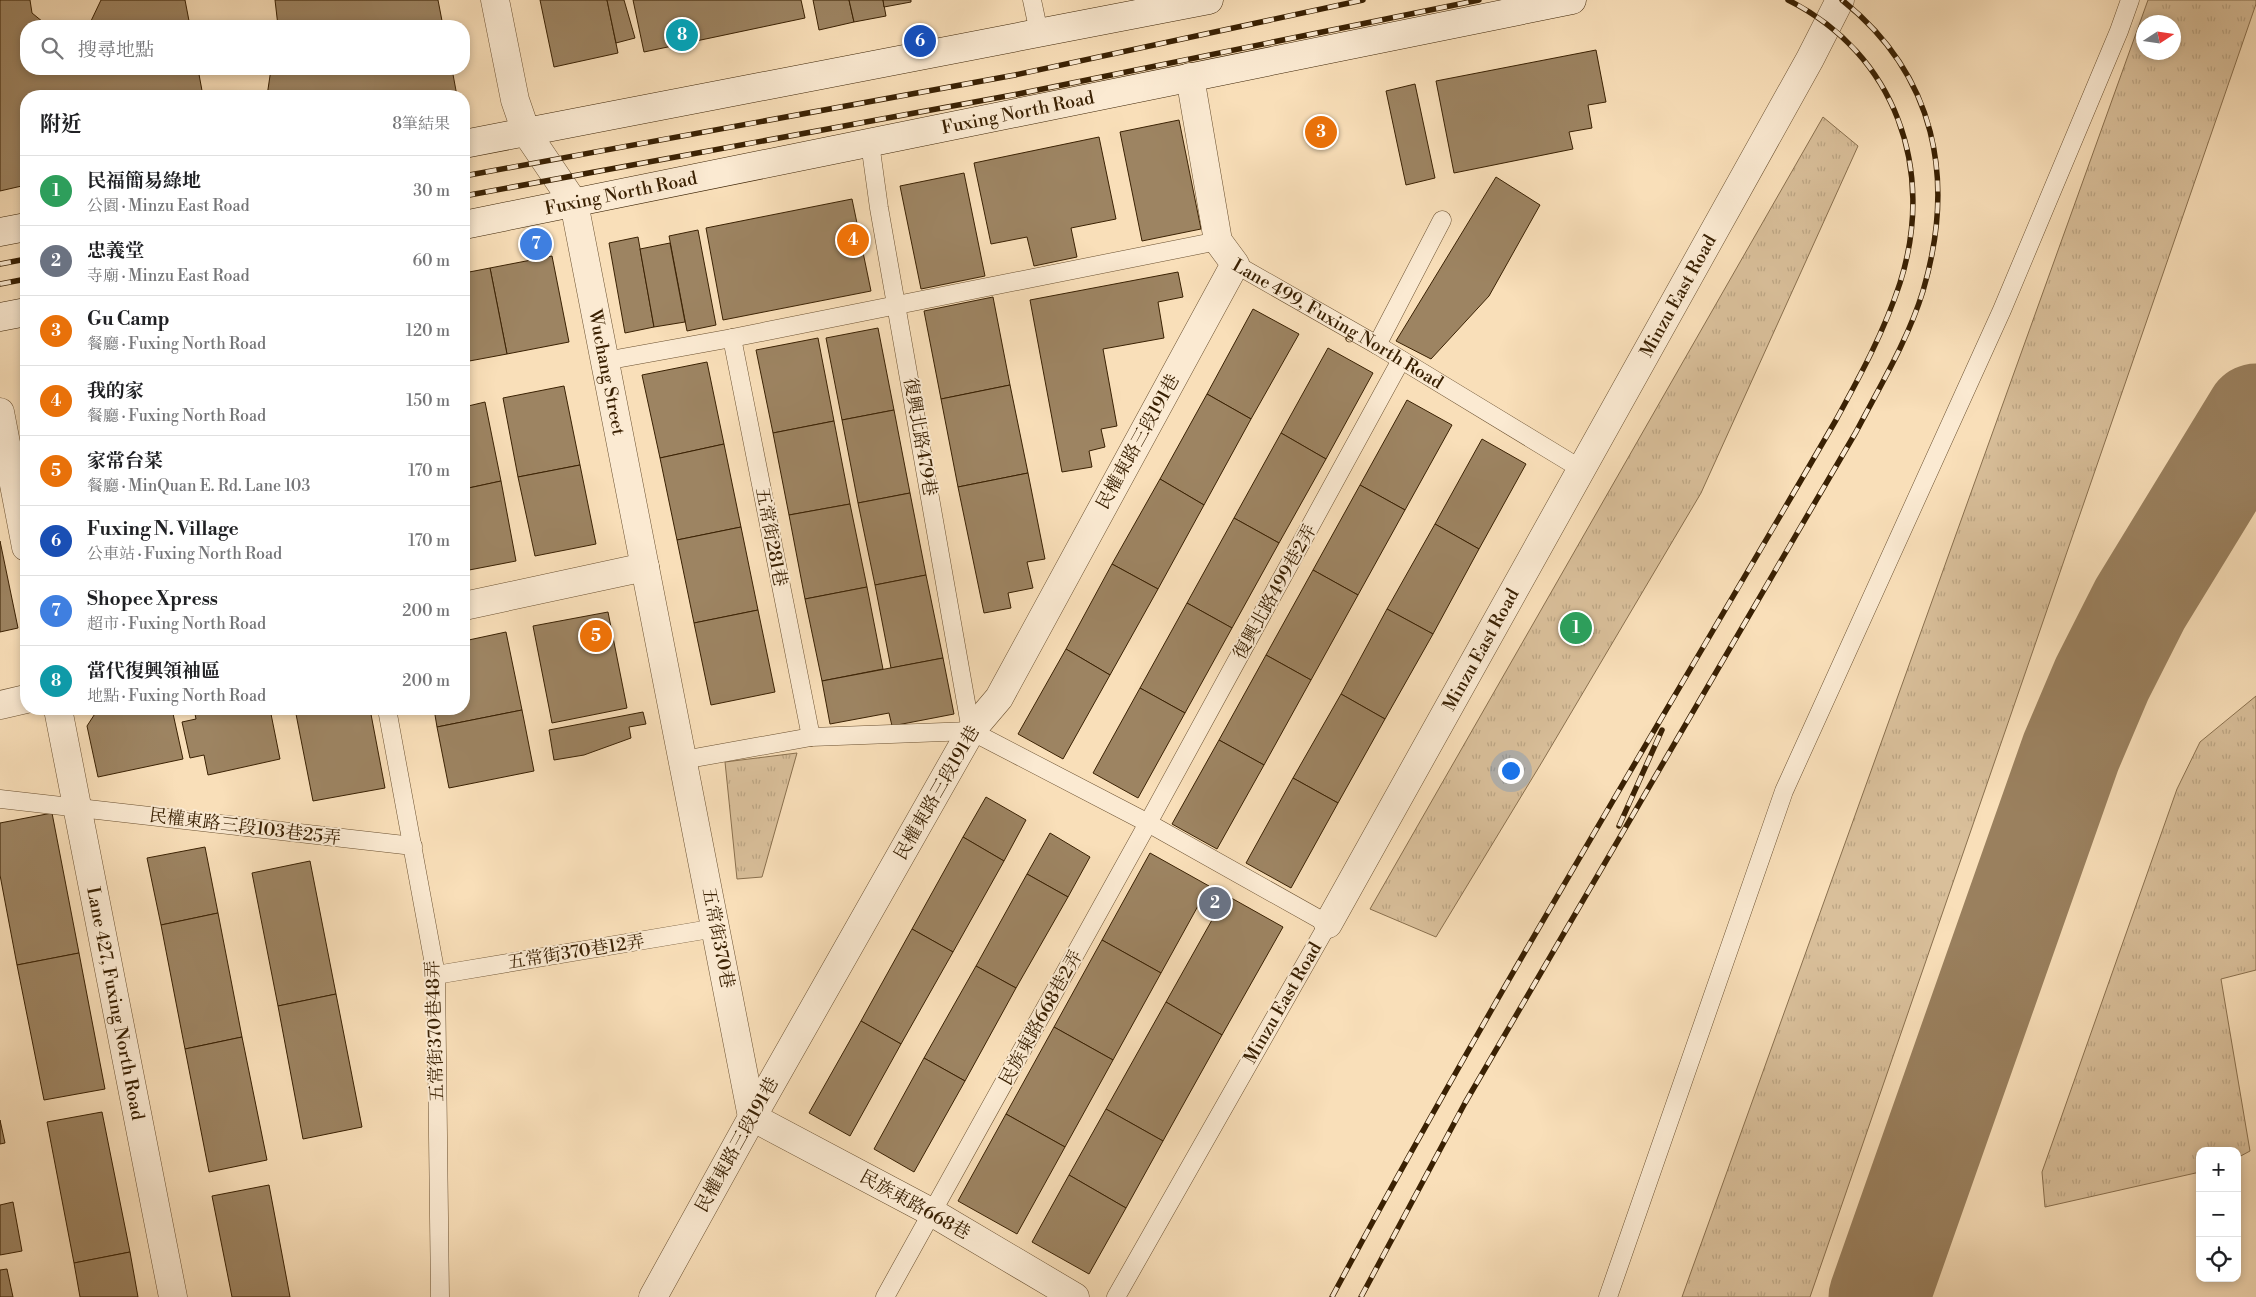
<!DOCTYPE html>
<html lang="zh-TW">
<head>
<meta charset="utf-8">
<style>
	body { margin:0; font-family:"Libre Bodoni","Noto Serif TC",serif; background:#f2f2f2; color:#202124 }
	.controls { position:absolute; right:15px; bottom:15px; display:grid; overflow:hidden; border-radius:10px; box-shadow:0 2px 8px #0003 }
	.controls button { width:45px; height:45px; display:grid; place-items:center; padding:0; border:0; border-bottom:1px solid #e0e0e0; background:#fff; color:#202124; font:25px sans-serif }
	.compass { position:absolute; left:2136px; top:15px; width:45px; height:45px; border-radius:50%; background:#fff; box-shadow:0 2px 8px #0003; rotate:78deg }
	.you { position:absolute; left:1510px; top:770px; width:18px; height:18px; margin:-12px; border:4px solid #fff; border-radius:50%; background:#1a73e8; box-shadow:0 0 0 8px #1a73e833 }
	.badge { display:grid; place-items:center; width:32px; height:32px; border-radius:50%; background:#8f2418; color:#fff; font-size:16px; font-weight:700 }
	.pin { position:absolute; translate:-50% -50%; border:2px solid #fff; box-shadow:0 1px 5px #0006 }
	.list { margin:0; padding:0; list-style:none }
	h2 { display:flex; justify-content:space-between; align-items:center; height:65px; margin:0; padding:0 20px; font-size:21px }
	h2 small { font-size:16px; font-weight:400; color:#757577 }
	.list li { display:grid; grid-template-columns:32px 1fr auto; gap:15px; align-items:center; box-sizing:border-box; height:70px; padding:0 20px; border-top:1px solid #e0e0e0 }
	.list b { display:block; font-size:19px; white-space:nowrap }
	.list p { margin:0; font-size:16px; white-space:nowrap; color:#757577 }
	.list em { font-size:16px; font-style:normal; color:#757577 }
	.icon { flex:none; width:28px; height:28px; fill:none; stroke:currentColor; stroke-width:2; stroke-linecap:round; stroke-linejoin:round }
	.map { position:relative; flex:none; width:2256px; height:1297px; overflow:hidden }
	.search { position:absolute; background:#fff; box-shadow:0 2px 8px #0003; left:20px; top:20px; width:450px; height:55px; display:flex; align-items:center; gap:12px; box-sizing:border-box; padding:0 18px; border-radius:20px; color:#757577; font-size:19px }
	.panel { position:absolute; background:#fff; box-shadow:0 2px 8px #0003; left:20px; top:90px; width:450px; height:625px; border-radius:20px }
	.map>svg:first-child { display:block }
	.grass { fill:url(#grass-tufts); stroke:#8a704e; fill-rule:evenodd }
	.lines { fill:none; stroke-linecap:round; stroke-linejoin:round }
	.taxiway { stroke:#9a805e; stroke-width:101 }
	.building { fill:#9d8462; stroke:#3a2103 }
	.lane-casing { stroke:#6a5030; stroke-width:19 }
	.street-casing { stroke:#6a5030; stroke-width:29 }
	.secondary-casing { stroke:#3a2103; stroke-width:29 }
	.lane { stroke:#fbead2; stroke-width:18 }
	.street { stroke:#fbead2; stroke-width:28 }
	.secondary { stroke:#fbead2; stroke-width:28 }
	.rail-casing { stroke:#3a2103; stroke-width:5.5 }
	.rail { stroke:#fbead2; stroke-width:4; stroke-dasharray:11; stroke-linecap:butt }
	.labels { text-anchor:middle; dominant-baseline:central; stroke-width:4; stroke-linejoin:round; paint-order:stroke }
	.street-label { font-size:18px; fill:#3a2103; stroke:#fbead2 }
</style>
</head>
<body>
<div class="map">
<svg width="2256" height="1297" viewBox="0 0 2256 1297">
	<defs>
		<pattern id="grass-tufts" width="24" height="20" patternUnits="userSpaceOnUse" patternTransform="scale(1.25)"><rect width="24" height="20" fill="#d9bf9a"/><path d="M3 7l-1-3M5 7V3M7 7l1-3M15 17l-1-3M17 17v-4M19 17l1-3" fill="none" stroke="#bba483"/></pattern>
	</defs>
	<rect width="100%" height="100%" fill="#f9dfb9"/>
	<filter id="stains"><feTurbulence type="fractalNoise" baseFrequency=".004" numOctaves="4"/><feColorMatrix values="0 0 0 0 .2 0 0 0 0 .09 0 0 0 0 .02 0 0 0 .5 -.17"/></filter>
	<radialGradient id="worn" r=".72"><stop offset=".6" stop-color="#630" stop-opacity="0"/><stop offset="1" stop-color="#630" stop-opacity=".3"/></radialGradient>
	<!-- grass -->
	<g class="grass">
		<path d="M2148 0H2256V4L1810 1297H1682ZM2174 22V52H2144V22Z"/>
		<path d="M1823 117 1858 146 1701 493 1542 762 1436 937 1370 909Z"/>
		<path d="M2256 696V970L2221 979 2250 1151 2237 1158V1151H2200V1172L2045 1207 2042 1172 2177 789 2200 742Z"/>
		<path d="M797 753 762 877 737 879 725 762Z"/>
	</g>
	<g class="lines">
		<!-- taxiway -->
		<path class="taxiway" d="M1879 1297 2071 752 2102 679 2140 604 2256 414"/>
	</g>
	<!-- building -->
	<g class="building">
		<path d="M0 0H30L32 13 43 22 56 26H26V69H198L203 96H26V185L0 191Z"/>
		<path d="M185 0 190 26H82L91 21 101 0Z"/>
		<path d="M275 0H438L443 26H278Z"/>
		<path d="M540 0H607L618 53 554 67Z"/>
		<path d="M607 0H624L635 38 616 43Z"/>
		<path d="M633 0H801L805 18 644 52Z"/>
		<path d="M813 0H849L854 22 819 30Z"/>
		<path d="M849 0H883L886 16 854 22Z"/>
		<path d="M883 0H911V2L884 7Z"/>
		<path d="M1596 50 1606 102 1588 105 1592 128 1569 132 1573 149 1454 173 1436 81Z"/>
		<path d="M271 69H452L457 96H267Z"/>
		<path d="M1415 84 1435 178 1406 185 1386 91Z"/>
		<path d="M1179 120 1201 229 1142 241 1120 132Z"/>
		<path d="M1099 137 1116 219 1071 228 1077 257 1034 266 1027 237 991 244 974 163Z"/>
		<path d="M964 173 985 276 921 289 900 186Z"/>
		<path d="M1496 177 1540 205 1489 296 1431 359 1396 341Z"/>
		<path d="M852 199 871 291 723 320 706 228Z"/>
		<path d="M698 230 716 325 687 331 669 236Z"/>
		<path d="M638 237 654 327 625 333 609 243Z"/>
		<path d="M670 243 685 322 654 327 640 249Z"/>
		<path d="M552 256 569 342 507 354 490 268Z"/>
		<path d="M490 268 507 354 464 362V273Z"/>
		<path d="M1178 272 1183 297 1158 302 1164 338 1103 349 1117 426 1101 429 1105 447 1089 451 1092 467 1062 472 1030 300Z"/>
		<path d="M993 297 1010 385 941 399 924 311Z"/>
		<path d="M1253 309 1299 334 1251 419 1207 394Z"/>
		<path d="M878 328 894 410 842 420 826 338Z"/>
		<path d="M818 338 834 421 773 433 756 350Z"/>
		<path d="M1328 348 1373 373 1326 459 1281 433Z"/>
		<path d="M707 362 724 444 660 458 642 375Z"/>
		<path d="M1010 385 1028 473 958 487 941 399Z"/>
		<path d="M564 386 580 465 518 477 503 398Z"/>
		<path d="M1207 394 1251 419 1204 505 1160 479Z"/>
		<path d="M1407 400 1452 425 1405 510 1360 485Z"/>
		<path d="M485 402 501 481 464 489V407Z"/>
		<path d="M894 410 910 493 858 503 842 420Z"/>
		<path d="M834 421 850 504 789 515 773 433Z"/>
		<path d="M1281 433 1326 459 1279 543 1234 518Z"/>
		<path d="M1482 439 1526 464 1479 549 1435 524Z"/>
		<path d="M724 444 741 527 677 540 660 458Z"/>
		<path d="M580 465 596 544 535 556 518 477Z"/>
		<path d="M1028 473 1045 559 1027 562 1033 588 1008 593 1011 608 984 613 958 487Z"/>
		<path d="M1160 479 1204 505 1158 589 1112 564Z"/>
		<path d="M501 481 516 561 464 571V489Z"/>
		<path d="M1360 485 1405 510 1358 595 1313 570Z"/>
		<path d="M910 493 926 575 875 585 858 503Z"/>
		<path d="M850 504 867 587 805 599 789 515Z"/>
		<path d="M1234 518 1279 543 1232 628 1187 603Z"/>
		<path d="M1435 524 1479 549 1433 634 1387 609Z"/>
		<path d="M741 527 758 610 694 623 677 540Z"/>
		<path d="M0 541 18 628 0 632Z"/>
		<path d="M1112 564 1158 589 1110 675 1066 649Z"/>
		<path d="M1313 570 1358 595 1311 680 1266 655Z"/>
		<path d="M926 575 943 658 891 668 875 585Z"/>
		<path d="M867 587 883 669 822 681 805 599Z"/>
		<path d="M1187 603 1232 628 1185 713 1140 688Z"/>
		<path d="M1387 609 1433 634 1385 719 1341 694Z"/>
		<path d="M758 610 775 692 711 705 694 623Z"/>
		<path d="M608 612 627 708 552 723 533 626Z"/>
		<path d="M506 632 522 710 437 727 434 709H464V641Z"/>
		<path d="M1066 649 1110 675 1063 759 1018 734Z"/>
		<path d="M1266 655 1311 680 1264 765 1219 740Z"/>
		<path d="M943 658 954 714 892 726 889 713 830 724 822 681Z"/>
		<path d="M1140 688 1185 713 1138 798 1093 773Z"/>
		<path d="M1341 694 1385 719 1338 803 1293 778Z"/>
		<path d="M98 709H172L183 759 98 777 87 726Z"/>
		<path d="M194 709H270L280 759 208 775 204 755 190 758 182 722 196 719Z"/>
		<path d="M295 709H370L385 788 313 801Z"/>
		<path d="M522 710 534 771 449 788 437 727Z"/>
		<path d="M643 712 646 724 629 727 631 738 584 755 554 760 549 730Z"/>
		<path d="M1219 740 1264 765 1217 849 1172 824Z"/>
		<path d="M1293 778 1338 803 1291 888 1246 863Z"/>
		<path d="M986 797 1026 820 1004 861 963 837Z"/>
		<path d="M52 813 79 953 17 965 0 875V823Z"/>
		<path d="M1050 833 1090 857 1068 897 1027 874Z"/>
		<path d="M963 837 1004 861 953 952 912 929Z"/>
		<path d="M205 847 218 913 161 925 147 858Z"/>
		<path d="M1150 853 1209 886 1161 973 1102 940Z"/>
		<path d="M310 861 336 994 278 1006 252 873Z"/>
		<path d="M1027 874 1068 897 1016 988 976 966Z"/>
		<path d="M1226 895 1283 927 1222 1035 1166 1002Z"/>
		<path d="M218 913 242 1037 185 1049 161 925Z"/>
		<path d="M912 929 953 952 901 1044 861 1021Z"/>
		<path d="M1102 940 1161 973 1113 1060 1054 1027Z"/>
		<path d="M79 953 105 1089 44 1100 17 965Z"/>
		<path d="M976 966 1016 988 965 1081 924 1058Z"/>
		<path d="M336 994 362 1127 303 1139 278 1006Z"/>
		<path d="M1166 1002 1222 1035 1163 1141 1106 1109Z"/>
		<path d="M861 1021 901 1044 850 1136 809 1113Z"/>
		<path d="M1054 1027 1113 1060 1065 1147 1006 1114Z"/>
		<path d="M242 1037 267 1160 209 1172 185 1049Z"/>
		<path d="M924 1058 965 1081 914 1172 874 1149Z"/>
		<path d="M1106 1109 1163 1141 1126 1208 1069 1175Z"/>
		<path d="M102 1112 130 1252 74 1263 47 1122Z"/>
		<path d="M1006 1114 1065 1147 1017 1234 958 1201Z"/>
		<path d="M0 1120 5 1143 0 1144Z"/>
		<path d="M1069 1175 1126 1208 1089 1274 1032 1242Z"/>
		<path d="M269 1185 290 1297H232L212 1196Z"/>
		<path d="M13 1202 22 1251 0 1255V1205Z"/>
		<path d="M130 1252 138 1297H80L74 1263Z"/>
		<path d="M7 1269 13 1297H0V1270Z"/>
	</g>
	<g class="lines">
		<!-- lane casing -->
		<g class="lane-casing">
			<g id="lane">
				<path d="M1032 0 1039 33"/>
				<path d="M870 143 879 208 971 731"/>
				<path id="s1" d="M1235 264 1377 345 1581 469"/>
				<path d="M732 338 811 737"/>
				<path d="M1377 345 1442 220"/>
				<path d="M605 361 732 338 1218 241"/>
				<path d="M387 709 436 975 440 1297"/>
				<path d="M683 760 811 737 971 731 1148 823 1328 924 1116 1297"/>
				<path d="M0 799 413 846"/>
				<path d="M436 975 716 928"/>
				<path d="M885 1297 1148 823 1401 360"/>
				<path d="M1608 1297 1784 791 2002 310 2119 31 2130 0"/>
			</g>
		</g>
		<!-- street casing -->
		<g class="street-casing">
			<g id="street">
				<path id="s2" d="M495 0 515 100 526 132 574 203 752 1117 933 1213 1075 1297"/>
				<path d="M0 412 26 547"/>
				<path d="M464 606 645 567"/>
				<path d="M0 705 26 699"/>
				<path id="s3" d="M58 709 173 1297"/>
				<path id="s4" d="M1328 924 1810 59 1840 0"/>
				<path d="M653 1297 759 1105 971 731 999 698 1235 264 1218 241 1190 77"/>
			</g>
		</g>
		<!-- secondary casing -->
		<g class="secondary-casing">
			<g id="secondary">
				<path d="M464 144 1209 0"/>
				<path id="s5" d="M464 225 1572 0"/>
				<path d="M0 232 26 227"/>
				<path d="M0 317 26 312"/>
			</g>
		</g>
		<!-- lane -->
		<use href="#lane" class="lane"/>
		<!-- street -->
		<use href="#street" class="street"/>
		<!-- secondary -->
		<use href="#secondary" class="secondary"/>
		<!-- rail casing -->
		<g class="rail-casing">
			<g id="rail">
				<path d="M464 176 1015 75 1363 0"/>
				<path d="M464 196 1018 94 1479 0"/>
				<path d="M0 264 26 259"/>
				<path d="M0 284 26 279"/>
				<path d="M1619 826 1662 730"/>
				<path d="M1332 1297C1491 1000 1667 712 1836 420 1860 376 1884 332 1900 283 1936 170 1896 54 1788 0"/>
				<path d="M1361 1297 1465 1103 1856 432C1880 386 1908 340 1923 291 1956 179 1936 75 1842 0"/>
			</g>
		</g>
		<!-- rail -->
		<use href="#rail" class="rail"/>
	</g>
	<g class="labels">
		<!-- street labels -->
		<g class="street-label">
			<text stroke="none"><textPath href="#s5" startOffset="565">Fuxing North Road</textPath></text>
			<text stroke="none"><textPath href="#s5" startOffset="160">Fuxing North Road</textPath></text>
			<text stroke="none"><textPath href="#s4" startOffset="719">Minzu East Road</textPath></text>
			<text stroke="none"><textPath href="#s1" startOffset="119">Lane 499, Fuxing North Road</textPath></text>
			<text stroke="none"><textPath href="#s2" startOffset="394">Wuchang Street</textPath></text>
			<text transform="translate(920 437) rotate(80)">復興北路479巷</text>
			<text transform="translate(1138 442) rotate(-61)">民權東路三段191巷</text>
			<text transform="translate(771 537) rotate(79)">五常街281巷</text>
			<text transform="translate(1275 592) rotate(-61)">復興北路499巷2弄</text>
			<text stroke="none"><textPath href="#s4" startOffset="314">Minzu East Road</textPath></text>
			<text transform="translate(937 793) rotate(-60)">民權東路三段191巷</text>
			<text transform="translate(245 827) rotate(7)">民權東路三段103巷25弄</text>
			<text transform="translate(718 938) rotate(79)">五常街370巷</text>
			<text transform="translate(576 952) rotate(-9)">五常街370巷12弄</text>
			<text stroke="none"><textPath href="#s3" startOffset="300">Lane 427, Fuxing North Road</textPath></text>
			<text transform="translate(1283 1003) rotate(-60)">Minzu East Road</text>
			<text transform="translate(1041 1018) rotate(-61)">民族東路668巷2弄</text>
			<text transform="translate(435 1031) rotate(-92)">五常街370巷48弄</text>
			<text transform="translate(737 1145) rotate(-61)">民權東路三段191巷</text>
			<text transform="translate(915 1205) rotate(29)">民族東路668巷</text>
		</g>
	</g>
	<rect width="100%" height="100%" filter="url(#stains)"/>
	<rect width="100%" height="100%" fill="url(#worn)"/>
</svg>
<div class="controls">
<button>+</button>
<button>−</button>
<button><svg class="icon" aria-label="locate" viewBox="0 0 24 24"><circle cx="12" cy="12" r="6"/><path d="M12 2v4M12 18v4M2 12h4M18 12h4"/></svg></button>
</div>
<svg class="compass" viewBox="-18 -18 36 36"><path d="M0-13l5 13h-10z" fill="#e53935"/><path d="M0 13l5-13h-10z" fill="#757577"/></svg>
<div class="you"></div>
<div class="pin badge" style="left:1576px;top:628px;background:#2e9e5b">1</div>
<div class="pin badge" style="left:1215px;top:903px;background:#6b7280">2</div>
<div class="pin badge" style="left:1321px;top:132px;background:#e8710a">3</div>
<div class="pin badge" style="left:853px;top:240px;background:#e8710a">4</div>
<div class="pin badge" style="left:596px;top:636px;background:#e8710a">5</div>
<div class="pin badge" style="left:920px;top:41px;background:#1a4fb4">6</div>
<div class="pin badge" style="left:536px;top:244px;background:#3f7fe0">7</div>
<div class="pin badge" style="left:682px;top:35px;background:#0f9aa8">8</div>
<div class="search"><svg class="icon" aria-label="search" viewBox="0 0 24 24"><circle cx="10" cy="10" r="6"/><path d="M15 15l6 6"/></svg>搜尋地點</div>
<section class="panel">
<h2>附近<small>8筆結果</small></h2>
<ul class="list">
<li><span class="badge" style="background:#2e9e5b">1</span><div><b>民福簡易綠地</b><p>公園 · Minzu East Road</p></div><em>30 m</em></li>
<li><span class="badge" style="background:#6b7280">2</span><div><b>忠義堂</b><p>寺廟 · Minzu East Road</p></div><em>60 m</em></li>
<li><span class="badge" style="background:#e8710a">3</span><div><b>Gu Camp</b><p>餐廳 · Fuxing North Road</p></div><em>120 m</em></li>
<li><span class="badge" style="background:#e8710a">4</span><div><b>我的家</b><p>餐廳 · Fuxing North Road</p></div><em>150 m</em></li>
<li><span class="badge" style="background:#e8710a">5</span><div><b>家常台菜</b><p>餐廳 · MinQuan E. Rd. Lane 103</p></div><em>170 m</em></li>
<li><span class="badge" style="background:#1a4fb4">6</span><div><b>Fuxing N. Village</b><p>公車站 · Fuxing North Road</p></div><em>170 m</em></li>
<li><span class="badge" style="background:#3f7fe0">7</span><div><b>Shopee Xpress</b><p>超市 · Fuxing North Road</p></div><em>200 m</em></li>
<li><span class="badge" style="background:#0f9aa8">8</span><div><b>當代復興領袖區</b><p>地點 · Fuxing North Road</p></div><em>200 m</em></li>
</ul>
</section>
</div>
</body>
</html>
